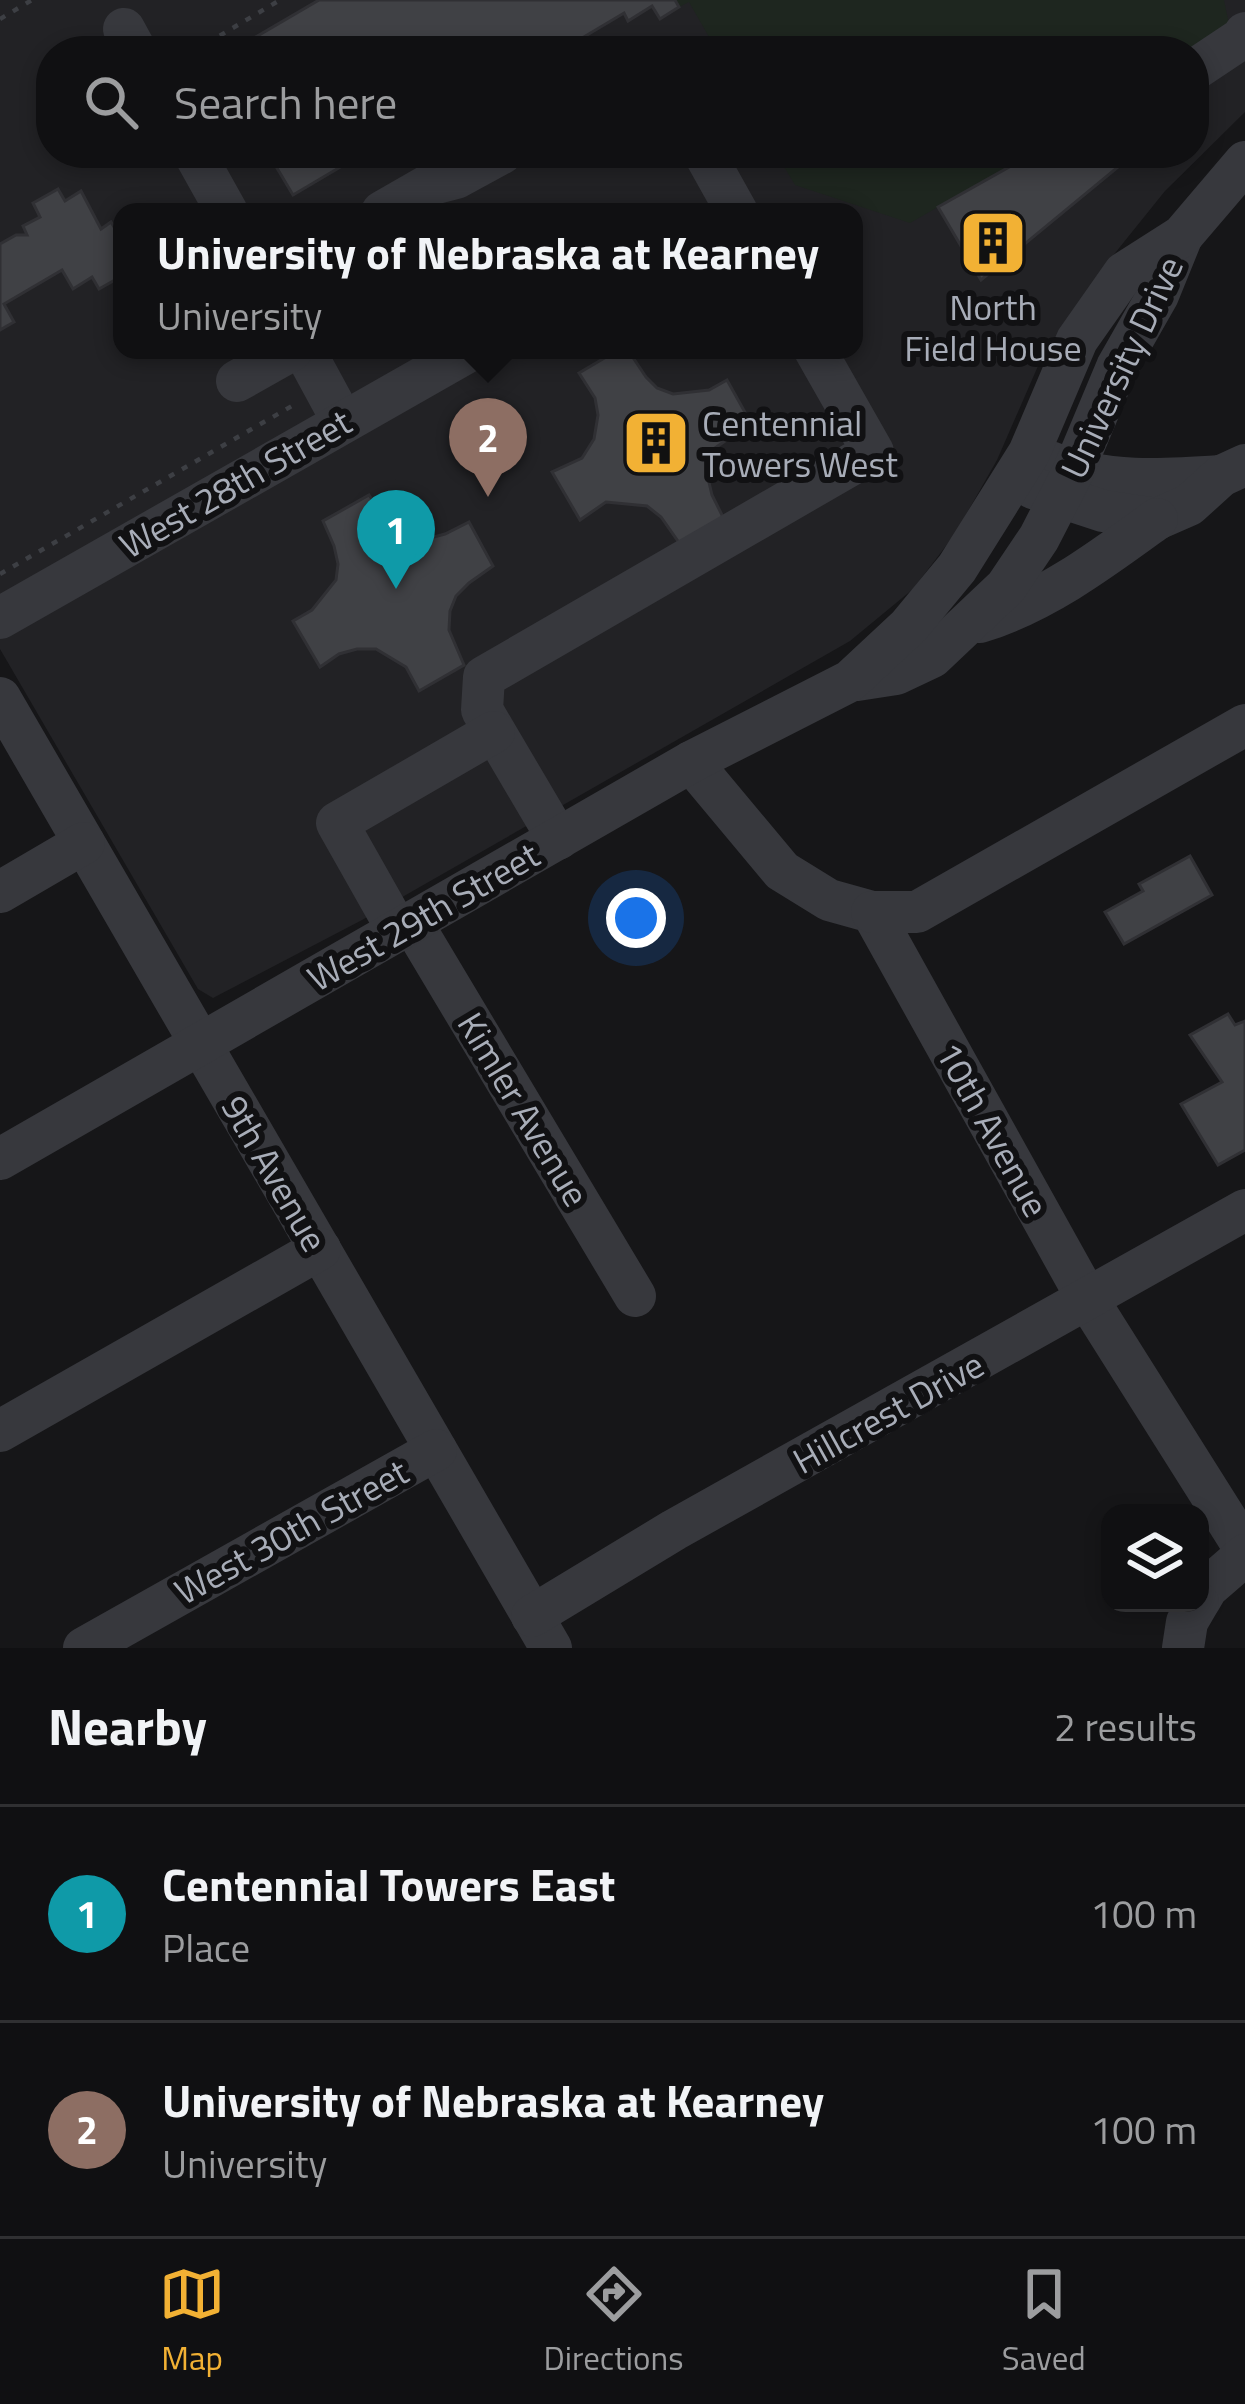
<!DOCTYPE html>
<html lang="en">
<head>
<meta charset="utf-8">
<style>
	body { margin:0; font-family:"Titillium Web",sans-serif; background:#19191b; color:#f1f3f6 }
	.controls { position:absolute; right:36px; bottom:36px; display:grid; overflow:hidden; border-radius:24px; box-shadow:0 6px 18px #0003 }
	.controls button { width:108px; height:108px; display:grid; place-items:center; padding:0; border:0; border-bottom:3px solid #303032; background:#101012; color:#f1f3f6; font:60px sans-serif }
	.you { position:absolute; left:636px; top:918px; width:42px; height:42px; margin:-30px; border:9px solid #fff; border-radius:50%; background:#1a73e8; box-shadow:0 0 0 18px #1a73e833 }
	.badge { display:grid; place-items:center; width:78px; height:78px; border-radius:50%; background:#f2b134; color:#fff; font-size:39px; font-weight:700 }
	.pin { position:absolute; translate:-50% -99px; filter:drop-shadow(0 3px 6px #0008) }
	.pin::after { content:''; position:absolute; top:63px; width:42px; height:36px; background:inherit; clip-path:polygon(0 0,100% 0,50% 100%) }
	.popup { position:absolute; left:113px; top:203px; width:750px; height:156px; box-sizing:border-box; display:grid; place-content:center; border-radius:24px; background:#101012; filter:drop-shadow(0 3px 9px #0005); font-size:39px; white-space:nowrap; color:#9c9d9f }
	.popup b { font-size:45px; color:#f1f3f6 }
	.popup::after { content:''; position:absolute; left:50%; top:100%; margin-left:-24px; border:24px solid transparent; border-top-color:#101012 }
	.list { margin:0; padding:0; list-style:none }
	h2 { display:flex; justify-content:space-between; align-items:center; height:156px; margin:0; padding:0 48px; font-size:51px }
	h2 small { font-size:39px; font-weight:400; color:#9c9d9f }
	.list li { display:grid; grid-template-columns:78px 1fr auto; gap:36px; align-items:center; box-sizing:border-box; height:216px; padding:0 48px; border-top:3px solid #303032 }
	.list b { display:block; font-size:45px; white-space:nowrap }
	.list p { margin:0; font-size:39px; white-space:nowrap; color:#9c9d9f }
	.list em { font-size:39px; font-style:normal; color:#9c9d9f }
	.icon { flex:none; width:66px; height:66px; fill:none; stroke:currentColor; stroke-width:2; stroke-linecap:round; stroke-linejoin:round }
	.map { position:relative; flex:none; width:1245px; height:1648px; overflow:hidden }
	.search { position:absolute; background:#101012; box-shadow:0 6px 18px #0003; left:36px; right:36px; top:36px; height:132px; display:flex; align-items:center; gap:30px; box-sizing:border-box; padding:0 42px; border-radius:48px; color:#9c9d9f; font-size:45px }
	.sheet { height:588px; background:#101012 }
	nav { display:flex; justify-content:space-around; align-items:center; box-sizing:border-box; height:168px; border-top:3px solid #303032; background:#101012; font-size:33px; color:#9c9d9f }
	nav a { display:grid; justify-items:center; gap:6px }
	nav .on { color:#f2b134 }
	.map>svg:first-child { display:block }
	.built { fill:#222225; fill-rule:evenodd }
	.green { fill:#1e261f }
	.building { fill:#404145; stroke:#303034; stroke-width:3 }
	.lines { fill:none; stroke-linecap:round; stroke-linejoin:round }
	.path { stroke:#3d3f44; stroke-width:4.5; stroke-dasharray:6 9; stroke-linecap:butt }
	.minor { stroke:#37383d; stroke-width:42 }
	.labels { text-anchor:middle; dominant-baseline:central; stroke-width:12; stroke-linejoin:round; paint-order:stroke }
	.poi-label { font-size:36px; fill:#a8adb8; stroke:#111113 }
	.street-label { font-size:36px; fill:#a8adb8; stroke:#111113 }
</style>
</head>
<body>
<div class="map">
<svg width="1245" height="1648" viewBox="0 0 1245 1648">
	<rect width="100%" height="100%" fill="#161618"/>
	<!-- built -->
	<path class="built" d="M0 0H1245V112L1165 191 1099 273 1038 366 997 460 955 534 913 589 850 641 362 920 213 998 198 989 0 649ZM51 51H1194V153H51ZM122 212H854V350H122Z"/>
	<!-- green -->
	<g class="green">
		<path d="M675 0H1224L1232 39 1194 51H717L689 2 679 7Z"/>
		<path d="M776 153H1135L981 280 938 207 910 223 795 185Z"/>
	</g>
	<!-- building -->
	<g class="building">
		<path d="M319 0H675L679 7 660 19 652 6 628 21 624 13 567 47 569 51H245L242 45Z"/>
		<path d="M268 153H364L293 195Z"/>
		<path d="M1034 153H1135L981 280 938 207Z"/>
		<path d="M58 189 65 201 81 191 101 229 111 222 122 240V276L99 289 92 277 73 289 62 270 4 304 14 322 0 330V244L16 235H27L23 226 40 217 33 203Z"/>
		<path d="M618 350H628L646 377 657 388 673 394 709 390 727 380 751 423 715 448 710 463 708 478 712 495 724 519 680 544 661 517 647 506 606 502 580 520 552 472 582 458 594 439 598 415 595 398 579 373Z"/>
		<path d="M369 495 393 529 407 539H426L445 534 469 522 493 566 469 583 456 596 450 611 449 630 464 665 419 691 406 667 376 649H357L339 654 320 667 293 621 312 610 336 580 338 564 334 546 323 521Z"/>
		<path d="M1190 856 1212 895 1124 944 1105 912 1143 891 1139 884Z"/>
		<path d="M1228 1014 1235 1025 1245 1021V1150L1218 1165 1181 1104 1222 1082 1190 1035Z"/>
	</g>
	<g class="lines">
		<!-- path -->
		<g class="path">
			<path d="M0 19 32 0"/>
			<path d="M194 51 280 0"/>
			<path d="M0 574 297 403"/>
		</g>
		<!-- minor -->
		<g class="minor">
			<path d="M124 29 136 51"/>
			<path d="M1194 70 1242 38 1245 33"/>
			<path d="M194 153 227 212"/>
			<path d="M704 153 737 212"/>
			<path d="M382 212 429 185 456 178 502 153"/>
			<path d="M304 350 343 422"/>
			<path d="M237 381 292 350"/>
			<path d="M1050 462C1103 484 1165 480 1221 476"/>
			<path d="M1033 488 1103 511 1157 519 1189 505 1221 476 1245 465"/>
			<path d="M0 618 471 350"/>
			<path d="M980 622C1045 602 1102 559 1157 519"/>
			<path d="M857 680 896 674 932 657 1006 587 1039 538 1073 472 1117 367 1158 295 1182 236"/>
			<path d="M0 698 551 1648"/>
			<path d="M691 762 782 871 829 900 872 912 1088 1300 1245 1549"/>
			<path d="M558 839 482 710 484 677 873 452 815 350"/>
			<path d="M0 892 84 843"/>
			<path d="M872 912H917L1245 725"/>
			<path d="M412 923 635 1296"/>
			<path d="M398 931 337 823 494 732"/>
			<path d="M0 1159 691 762 850 681 909 626 957 568 1029 453 1077 340 1124 273 1182 236 1245 162"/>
			<path d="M0 1431 320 1249"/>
			<path d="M1200 1600 1207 1588 1245 1555"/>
			<path d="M532 1616 674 1530 1245 1210"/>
			<path d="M84 1648 436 1450"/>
			<path d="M1183 1648 1187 1622 1198 1603"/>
		</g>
	</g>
	<!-- icons -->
	<defs>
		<g id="building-square" transform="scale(3.45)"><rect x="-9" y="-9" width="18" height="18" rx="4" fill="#f2b134" stroke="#111113"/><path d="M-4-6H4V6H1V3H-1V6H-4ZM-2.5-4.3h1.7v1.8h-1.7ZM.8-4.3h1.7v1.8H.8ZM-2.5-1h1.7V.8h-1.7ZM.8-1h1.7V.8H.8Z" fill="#111"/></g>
	</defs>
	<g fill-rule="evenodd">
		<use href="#building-square" x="993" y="243"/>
		<use href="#building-square" x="656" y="443"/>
	</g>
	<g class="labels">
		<!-- poi labels -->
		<g class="poi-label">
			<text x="993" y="306">North<tspan x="993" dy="41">Field House</tspan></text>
			<text x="702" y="422" text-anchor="start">Centennial<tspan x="702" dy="41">Towers West</tspan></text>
		</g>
		<!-- street labels -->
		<g class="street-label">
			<text transform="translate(1121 367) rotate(-65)">University Drive</text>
			<text transform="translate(235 483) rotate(-30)">West 28th Street</text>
			<text transform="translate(423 916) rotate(-30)">West 29th Street</text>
			<text transform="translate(524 1109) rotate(59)">Kimler Avenue</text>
			<text transform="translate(993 1129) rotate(61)">10th Avenue</text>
			<text transform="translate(275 1173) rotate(60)">9th Avenue</text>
			<text transform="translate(888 1412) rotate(-29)">Hillcrest Drive</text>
			<text transform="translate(291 1531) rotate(-29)">West 30th Street</text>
		</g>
	</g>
</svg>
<div class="controls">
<button><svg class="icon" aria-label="layers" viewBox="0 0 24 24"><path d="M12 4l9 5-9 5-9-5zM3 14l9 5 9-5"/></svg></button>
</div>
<div class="you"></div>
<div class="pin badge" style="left:396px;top:589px;background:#0f9aa8">1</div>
<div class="pin badge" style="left:488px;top:497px;background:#8d6e63">2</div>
<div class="popup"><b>University of Nebraska at Kearney</b>University</div>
<div class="search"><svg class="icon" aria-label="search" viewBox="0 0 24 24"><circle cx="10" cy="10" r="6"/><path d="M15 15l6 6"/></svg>Search here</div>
</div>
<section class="sheet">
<h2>Nearby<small>2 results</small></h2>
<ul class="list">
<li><span class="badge" style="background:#0f9aa8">1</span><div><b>Centennial Towers East</b><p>Place</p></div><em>100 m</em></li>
<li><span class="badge" style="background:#8d6e63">2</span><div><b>University of Nebraska at Kearney</b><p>University</p></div><em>100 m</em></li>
</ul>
</section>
<nav>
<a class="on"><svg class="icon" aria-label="map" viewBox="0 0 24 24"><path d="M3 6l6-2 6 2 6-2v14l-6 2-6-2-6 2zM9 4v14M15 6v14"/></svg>Map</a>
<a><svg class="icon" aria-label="directions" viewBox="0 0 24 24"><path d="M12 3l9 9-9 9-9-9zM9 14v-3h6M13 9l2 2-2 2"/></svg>Directions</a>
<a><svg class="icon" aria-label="saved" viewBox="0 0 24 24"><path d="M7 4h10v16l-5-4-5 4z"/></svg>Saved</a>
</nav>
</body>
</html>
